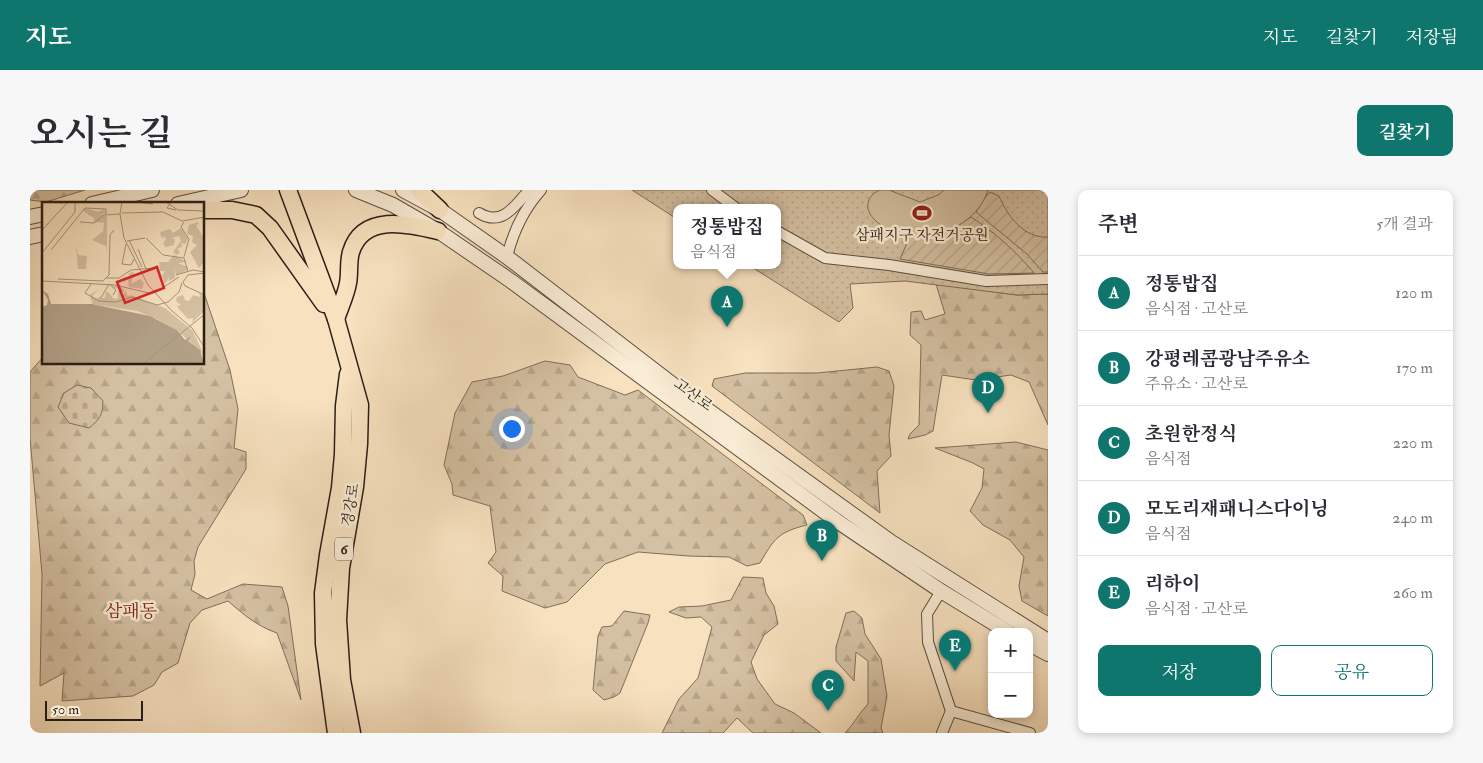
<!DOCTYPE html>
<html lang="ko">
<head>
<meta charset="utf-8">
<style>
	body { margin:0; font-family:"IM FELL Double Pica","Noto Serif KR",serif; background:#f7f7f7; color:#2b2b33 }
	.controls { position:absolute; right:15px; bottom:15px; display:grid; overflow:hidden; border-radius:10px; box-shadow:0 2px 8px #0003 }
	.controls button { width:45px; height:45px; display:grid; place-items:center; padding:0; border:0; border-bottom:1px solid #e1e1e2; background:#fff; color:#2b2b33; font:25px sans-serif }
	.scale { position:absolute; left:15px; bottom:12px; width:98px; box-sizing:border-box; padding-left:5px; border:2px solid #2a1e17; border-top:0; font-size:14px; line-height:18px; white-space:nowrap; color:#2a1e17; -webkit-text-stroke:4px #faecd5; paint-order:stroke }
	.you { position:absolute; left:481px; top:238px; width:18px; height:18px; margin:-12px; border:4px solid #fff; border-radius:50%; background:#1a73e8; box-shadow:0 0 0 8px #1a73e833 }
	.badge { display:grid; place-items:center; width:32px; height:32px; border-radius:50%; background:#0f766e; color:#fff; font-size:16px; font-weight:700 }
	.pin { position:absolute; translate:-50% -41px; filter:drop-shadow(0 1px 2px #0008) }
	.pin::after { content:''; position:absolute; top:26px; width:18px; height:15px; background:inherit; clip-path:polygon(0 0,100% 0,50% 100%) }
	.popup { position:absolute; left:643px; top:14px; width:108px; height:65px; box-sizing:border-box; display:grid; place-content:center; border-radius:10px; background:#fff; filter:drop-shadow(0 1px 4px #0005); font-size:16px; white-space:nowrap; color:#7c7c81 }
	.popup b { font-size:19px; color:#2b2b33 }
	.popup::after { content:''; position:absolute; left:50%; top:100%; margin-left:-10px; border:10px solid transparent; border-top-color:#fff }
	.list { margin:0; padding:0; list-style:none }
	h2 { display:flex; justify-content:space-between; align-items:center; height:65px; margin:0; padding:0 20px; font-size:21px }
	h2 small { font-size:16px; font-weight:400; color:#7c7c81 }
	.list li { display:grid; grid-template-columns:32px 1fr auto; gap:15px; align-items:center; box-sizing:border-box; height:75px; padding:0 20px; border-top:1px solid #e1e1e2 }
	.list b { display:block; font-size:19px; white-space:nowrap }
	.list p { margin:0; font-size:16px; white-space:nowrap; color:#7c7c81 }
	.list em { font-size:16px; font-style:normal; color:#7c7c81 }
	.actions { display:flex; gap:10px; padding:15px 20px }
	.actions a { flex:1; padding:11px 0; border:1px solid #0f766e; border-radius:10px; text-align:center; font-size:18px; color:#0f766e }
	.actions .main { background:#0f766e; color:#fff }
	.map { position:relative; flex:none; width:1018px; height:543px; overflow:hidden; border-radius:10px }
	header { display:flex; align-items:center; gap:30px; box-sizing:border-box; height:70px; padding:0 25px; background:#0f766e; color:#fff }
	header strong { font-size:24px }
	nav { display:flex; gap:28px; margin-inline-start:auto; font-size:18px }
	.intro { display:flex; align-items:center; justify-content:space-between; box-sizing:border-box; height:120px; padding:0 30px }
	h1 { margin:0; font-size:35px }
	.button { padding:12px 22px; border-radius:10px; background:#0f766e; color:#fff; font-size:18px; font-weight:700 }
	main { display:flex; gap:30px; padding:0 30px }
	aside { flex:1; background:#fff; border-radius:10px; box-shadow:0 2px 8px #0003 }
	.map>svg:first-child { display:block }
	.forest { fill:url(#forest-firs); stroke:#7f6f5c }
	.cemetery { fill:url(#cemetery-stones); stroke:#7f6f5c }
	.park { fill:url(#park-dots); stroke:#7f6f5c }
	.garden { fill:url(#garden-furrows); stroke:#7f6f5c }
	.pitch { fill:#d4c0a2; stroke:#7f6f5c }
	.lines { fill:none; stroke-linecap:round; stroke-linejoin:round }
	.minor-casing { stroke:#5d4f41; stroke-width:12 }
	.tertiary-casing { stroke:#5d4f41; stroke-width:16 }
	.primary-casing { stroke:#2a1e17; stroke-width:19 }
	.minor { stroke:#faecd5; stroke-width:10 }
	.tertiary { stroke:#faecd5; stroke-width:14 }
	.primary { stroke:#f7e1bf; stroke-width:16 }
	.labels { text-anchor:middle; dominant-baseline:central; stroke-width:5; stroke-linejoin:round; paint-order:stroke }
	.shield { fill:#faecd5; stroke:#685c50; stroke-width:1 }
	.shield-label { font-size:14px; font-weight:bold; fill:#2a1e17 }
	.poi-label { font-size:15px; fill:#2a1e17; stroke:#faecd5 }
	.street-label { font-size:15px; fill:#2a1e17; stroke:#faecd5 }
	.quarter-label { font-size:18px; fill:#7a1f14; stroke:#faecd5 }
	.inset-road { fill:none; stroke:#a5937c; stroke-width:1 }
	.view { fill:#d62828; fill-opacity:0.15; stroke:#d62828; stroke-width:2.5 }
	.inset-edge { fill:none; stroke:#2a1e17; stroke-width:2.5 }
</style>
</head>
<body>
<header>
<strong>지도</strong>
<nav><a>지도</a><a>길찾기</a><a>저장됨</a></nav>
</header>
<div class="intro"><h1>오시는 길</h1><a class="button">길찾기</a></div>
<main>
<div class="map">
<svg width="1018" height="543" viewBox="0 0 1018 543">
	<defs>
		<pattern id="forest-firs" width="22" height="20" patternUnits="userSpaceOnUse" patternTransform="scale(1.25)"><rect width="22" height="20" fill="#d4c0a2"/><path d="M5 1l3.5 6h-7zM16 11l3.5 6h-7z" fill="#b6a58b"/></pattern>
		<pattern id="cemetery-stones" width="16" height="16" patternUnits="userSpaceOnUse" patternTransform="scale(1.25)"><rect width="16" height="16" fill="#d4c0a2"/><path d="M2 7V4a2 2 0 0 1 4 0v3zM10 15v-3a2 2 0 0 1 4 0v3z" fill="#b6a58b"/></pattern>
		<pattern id="park-dots" width="8" height="8" patternUnits="userSpaceOnUse" patternTransform="scale(1.25)"><rect width="8" height="8" fill="#d4c0a2"/><path d="M2 2h.1M6 6h.1" fill="none" stroke="#b6a58b" stroke-width="1.8" stroke-linecap="round"/></pattern>
		<pattern id="garden-furrows" width="10" height="10" patternUnits="userSpaceOnUse" patternTransform="scale(1.25)"><rect width="10" height="10" fill="#d4c0a2"/><path d="M-1 1l2-2M0 10L10 0M9 11l2-2" fill="none" stroke="#b6a58b"/></pattern>
	</defs>
	<rect width="100%" height="100%" fill="#f7e1bf"/>
	<filter id="stains"><feTurbulence type="fractalNoise" baseFrequency=".004" numOctaves="4"/><feColorMatrix values="0 0 0 0 .2 0 0 0 0 .09 0 0 0 0 .02 0 0 0 .5 -.17"/></filter>
	<radialGradient id="worn" r=".72"><stop offset=".6" stop-color="#630" stop-opacity="0"/><stop offset="1" stop-color="#630" stop-opacity=".3"/></radialGradient>
	<!-- forest -->
	<g class="forest">
		<path d="M0 0H55L16 12 0 10Z"/>
		<path d="M906 94 987 105 1018 104V235L999 192 981 185 946 190 912 185 903 241 895 245 878 249 880 244 889 235 891 155 880 145 881 122 891 121 895 130 915 124Z"/>
		<path d="M174 103 200 180 208 219 204 258 216 262V279L168 357 164 371 165 384 161 400 177 409 213 394 252 397 258 416 271 510 247 443C227 436 214 425 198 411L172 420 160 433 148 473 132 482 124 495 103 506 32 511 34 483 10 496 12 384 0 248V182L14 166V174H174Z"/>
		<path d="M515 171 540 175 548 187 595 205 608 200 773 325 777 335C748 342 744 349 730 373L717 376 699 367 658 366 608 362 575 374 537 412 515 418 472 401 473 386 458 373 466 362 460 316 423 305 422 294 414 275 425 223 442 192 473 186Z"/>
		<path d="M847 177 859 181 864 196 859 245 861 266 847 281 850 323 682 196 684 189 715 183H787Z"/>
		<path d="M986 252 1018 260V426L992 411 989 396 994 367 980 350 953 335 940 321 952 298 954 279 943 273 905 258Z"/>
		<path d="M713 387 733 388 736 403 744 416 748 434 734 445 721 472 727 489 745 514 764 523 791 543H723L707 528 693 543H632L649 509 668 488 682 437 671 427 656 428 639 422 649 417 672 416 701 410Z"/>
		<path d="M594 421 620 425 618 433 590 503 584 507 574 510 563 500 568 446 572 437 582 436Z"/>
		<path d="M824 421 832 428 835 444 851 469 857 506 851 538 853 543H815C824 534 829 523 838 514V471L826 462 824 491 806 471V457L816 423Z"/>
	</g>
	<!-- cemetery -->
	<path class="cemetery" d="M47 195 61 198 73 211C73 225 69 230 59 238L39 233 28 217 34 203Z"/>
	<!-- park -->
	<path class="park" d="M602 0H1018V104L987 105 875 91 820 94 823 118 809 132 720 76H747V18H647V29Z"/>
	<!-- garden -->
	<g class="garden">
		<path d="M960 2 969 6C977 25 994 49 1018 47V82H1013L997 64 946 22 956 6Z"/>
		<path d="M941 27C964 42 986 61 1004 83L959 84 870 69 880 46C902 45 923 41 941 27Z"/>
	</g>
	<!-- pitch -->
	<path class="pitch" d="M850 0H859L890 12 908 5 914 0H958C948 32 912 49 880 46 864 45 831 29 839 10 841 5 845 2 850 0Z"/>
	<g class="lines">
		<!-- minor casing -->
		<g class="minor-casing">
			<g id="minor">
				<path d="M682 0 706 18"/>
				<path d="M449 23C472 37 485 16 499 0"/>
				<path d="M747 41 795 68 859 75 956 91 1018 89"/>
				<path d="M477 67C483 42 494 19 511 0"/>
				<path d="M911 401 897 424 898 452 921 521 912 543"/>
				<path d="M921 521 1000 543"/>
			</g>
		</g>
		<!-- tertiary casing -->
		<g class="tertiary-casing">
			<g id="tertiary">
				<path d="M326 0 363 15 408 41 481 91 807 331 911 401 978 442"/>
				<path d="M373 0 410 20 477 67 650 200 861 352 1018 451"/>
				<path d="M62 14 122 0"/>
				<path d="M148 14 211 0"/>
				<path d="M0 27 14 24"/>
				<path d="M0 47 14 44"/>
				<path d="M999 454 1018 464"/>
			</g>
		</g>
		<!-- primary casing -->
		<g class="primary-casing">
			<g id="primary">
				<path d="M258 0 306 129 330 215 329 254 325 297 311 378 308 430 312 490 322 543"/>
				<path d="M389 0 410 20"/>
				<path d="M174 20H202L226 25 240 38 294 114"/>
				<path d="M306 129C310 117 316 105 318 93 320 83 318 71 321 62 333 23 378 34 408 41"/>
				<path d="M306 543 294 454 293 403 298 365 310 298 313 264 314 216 318 184"/>
			</g>
		</g>
		<!-- minor -->
		<use href="#minor" class="minor"/>
		<!-- tertiary -->
		<use href="#tertiary" class="tertiary"/>
		<!-- primary -->
		<use href="#primary" class="primary"/>
	</g>
	<!-- icons -->
	<defs>
		<g id="stadium-bare" transform="scale(1.5)"><path d="M0-5a6.5 5 0 1 0 0 10a6.5 5 0 1 0 0-10ZM-3.5-1.8h7v3.6h-7Z" fill="#8f2418" stroke="#faecd5" stroke-width="2.5" paint-order="stroke"/></g>
	</defs>
	<g fill-rule="evenodd">
		<use href="#stadium-bare" x="892" y="23"/>
	</g>
	<g class="labels">
		<!-- shield labels -->
		<rect class="shield" x="305" y="347.5" width="18" height="23" rx="4"/>
		<g class="shield-label">
			<text x="314" y="359">6</text>
		</g>
		<!-- poi labels -->
		<g class="poi-label">
			<text x="892" y="45">삼패지구 자전거공원</text>
		</g>
		<!-- street labels -->
		<g class="street-label">
			<text transform="translate(663 205) rotate(36)">고산로</text>
			<text transform="translate(321 315) rotate(-81)">경강로</text>
		</g>
		<!-- quarter labels -->
		<g class="quarter-label">
			<text x="101" y="421">삼패동</text>
		</g>
	</g>
	<!-- overview -->
	<g transform="translate(12 12)">
		<rect width="162" height="162" fill="#f7e1bf"/>
		<path d="M34 44 36 53 45 54 44 67H36Z" fill="#d4c0a2"/>
		<path d="M43 6 56 10 62 7 64 11 59 13 65 14V50L64 44 50 38 61 29 62 21 52 20V16L41 9ZM156 20 158 25 156 22 154 23 163 38 162 60 157 66 148 50 155 43 150 40 151 34 145 32 147 23ZM139 26 146 37 143 42 138 41 141 44 135 47 138 50 135 53 131 50 139 39 137 34 130 36 133 37 132 43 124 45 121 42 124 37 122 34 120 37 118 30 128 27 131 31ZM132 53 145 60 136 61 146 65 144 69 134 73 133 67V76L127 79V75L123 82 120 74 123 69H118L117 60H126ZM92 70 89 82 98 77 102 81 100 87 87 85 86 77 82 80 81 76 87 75V71ZM69 84H78L83 89 79 91 81 93 84 89 86 95 75 99 50 100 48 93 57 87 50 94 55 97 60 93 58 96H63L64 89 68 92 73 89 68 92 72 97 76 96V87ZM157 91 162 93V109L150 121 151 116 146 117 137 107 135 104 139 103 134 99 135 95 141 93 143 98 147 99 151 93 158 95Z" fill="#d4c0a2"/>
		<path d="M89 93 123 106 151 129 162 153 135 128 115 117 95 109 50 102 51 96 74 99Z" fill="#d4c0a2"/>
		<path d="M0 88 6 92 9 102H50L108 114 135 128 143 138 149 134 146 139 158 148 162 162H0V105L5 103 6 98Z" fill="#b19f86"/>
		<path class="inset-road" d="M4 0 21 1M80 0 78 12 82 36 106 83 129 108 150 126 163 146M94 0 111 2M124 0 136 8 163 9M129 0 125 6 134 8M80 11 121 10 140 19 163 15M38 20 52 21 62 13 78 12M0 28 26 0M72 28 68 33 67 73 64 76H77L89 68 112 66M104 36 121 53 142 56 146 70M87 38 100 65M85 39 103 36M84 42 80 62 89 63 92 57M96 47 104 67M9 48 43 6 64 7V13M0 51 33 10V0M142 55 147 37 139 25 142 20M163 71 146 73 141 80 143 84 163 93M134 73 151 68 163 70M16 77 61 79 64 76M0 79 73 83 107 91M49 82 43 91 57 99 74 100 90 95 115 103 126 100M113 91 137 75M59 96 67 82 74 88 71 93M126 100 137 90 140 81M101 162 163 112"/>
		<path class="view" d="M115 65 122 86 83 101 75 80Z"/>
		<rect width="162" height="162" class="inset-edge"/>
	</g>
	<rect width="100%" height="100%" filter="url(#stains)"/>
	<rect width="100%" height="100%" fill="url(#worn)"/>
</svg>
<div class="controls">
<button>+</button>
<button>−</button>
</div>
<div class="scale">50 m</div>
<div class="you"></div>
<div class="pin badge" style="left:697px;top:137px">A</div>
<div class="popup"><b>정통밥집</b>음식점</div>
<div class="pin badge" style="left:792px;top:371px">B</div>
<div class="pin badge" style="left:798px;top:521px">C</div>
<div class="pin badge" style="left:958px;top:223px">D</div>
<div class="pin badge" style="left:925px;top:481px">E</div>
</div>
<aside>
<h2>주변<small>5개 결과</small></h2>
<ul class="list">
<li><span class="badge">A</span><div><b>정통밥집</b><p>음식점 · 고산로</p></div><em>120 m</em></li>
<li><span class="badge">B</span><div><b>강평레콤광남주유소</b><p>주유소 · 고산로</p></div><em>170 m</em></li>
<li><span class="badge">C</span><div><b>초원한정식</b><p>음식점</p></div><em>220 m</em></li>
<li><span class="badge">D</span><div><b>모도리재패니스다이닝</b><p>음식점</p></div><em>240 m</em></li>
<li><span class="badge">E</span><div><b>리하이</b><p>음식점 · 고산로</p></div><em>260 m</em></li>
</ul>
<div class="actions"><a class="main">저장</a><a>공유</a></div>
</aside>
</main>
</body>
</html>
